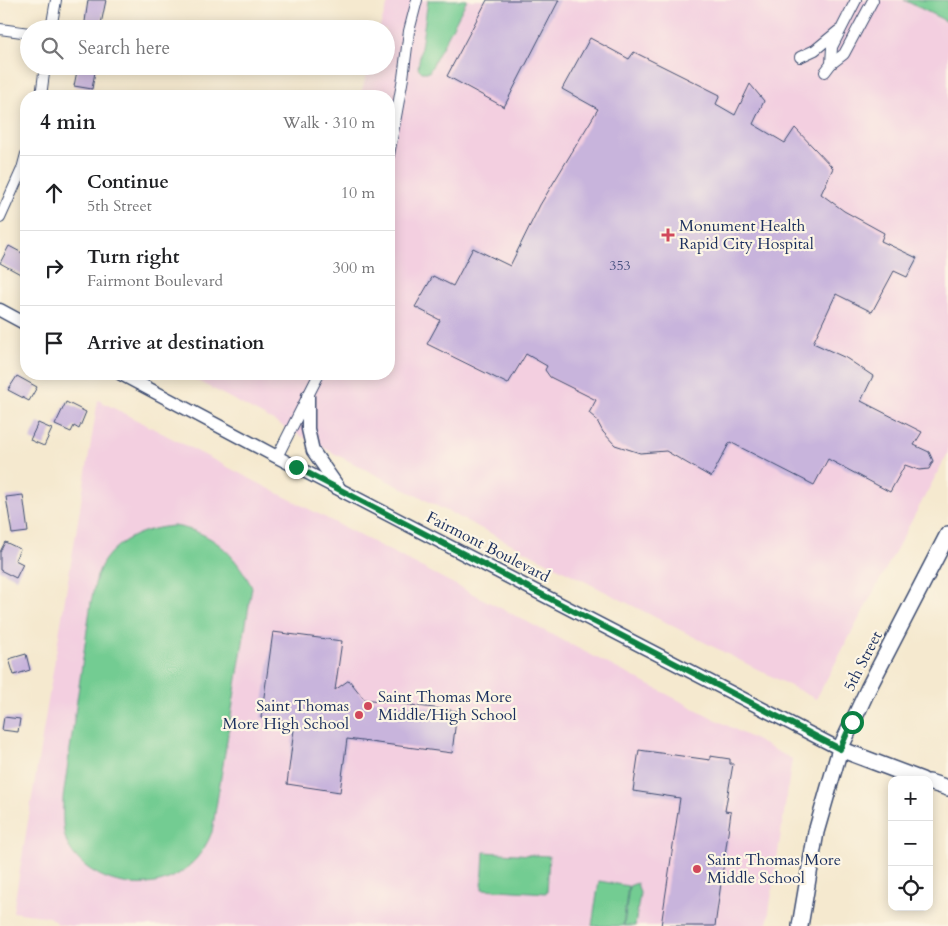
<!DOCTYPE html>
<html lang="en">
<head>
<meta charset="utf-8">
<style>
	body { margin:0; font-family:Cardo,serif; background:#f2f2f2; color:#202124 }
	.controls { position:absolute; right:15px; bottom:15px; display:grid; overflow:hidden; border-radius:10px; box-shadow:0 2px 12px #0003 }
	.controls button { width:45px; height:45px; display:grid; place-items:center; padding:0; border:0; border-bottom:1px solid #e0e0e0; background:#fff; color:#202124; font:25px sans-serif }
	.stop { position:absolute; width:15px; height:15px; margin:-11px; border:4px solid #0b8043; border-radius:50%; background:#fff }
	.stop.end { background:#0b8043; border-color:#fff; box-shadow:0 1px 5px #0008 }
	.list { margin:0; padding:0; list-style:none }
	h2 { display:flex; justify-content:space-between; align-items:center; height:65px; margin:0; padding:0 20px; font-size:21px }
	h2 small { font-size:16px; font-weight:400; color:#757577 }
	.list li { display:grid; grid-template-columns:32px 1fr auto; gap:15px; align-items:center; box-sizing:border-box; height:75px; padding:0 20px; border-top:1px solid #e0e0e0 }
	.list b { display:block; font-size:19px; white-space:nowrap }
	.list p { margin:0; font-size:16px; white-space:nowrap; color:#757577 }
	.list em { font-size:16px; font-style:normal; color:#757577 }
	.icon { flex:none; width:28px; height:28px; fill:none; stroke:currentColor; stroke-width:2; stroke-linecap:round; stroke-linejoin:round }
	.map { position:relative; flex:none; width:948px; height:926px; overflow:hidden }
	.search { position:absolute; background:#fff; box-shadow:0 2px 12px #0003; left:20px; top:20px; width:375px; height:55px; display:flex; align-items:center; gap:12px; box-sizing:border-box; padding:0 18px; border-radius:28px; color:#757577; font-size:19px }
	.panel { position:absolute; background:#fff; box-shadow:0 2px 12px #0003; left:20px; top:90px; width:375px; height:290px; border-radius:20px }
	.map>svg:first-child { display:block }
	.built { fill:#f3cfe0 }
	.green { fill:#73cc92; stroke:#477e78 }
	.building { fill:#c8b4dc }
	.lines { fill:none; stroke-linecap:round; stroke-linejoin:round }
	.minor-casing { stroke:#3c4b6f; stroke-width:12 }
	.tertiary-casing { stroke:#3c4b6f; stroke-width:15 }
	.secondary-casing { stroke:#3c4b6f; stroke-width:18 }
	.minor { stroke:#fff; stroke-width:10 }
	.tertiary { stroke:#fff; stroke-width:12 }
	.secondary { stroke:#fff; stroke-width:15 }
	.route { stroke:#0b8043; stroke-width:6 }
	.poi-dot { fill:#d1495b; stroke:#fcf5e5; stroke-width:2 }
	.labels { text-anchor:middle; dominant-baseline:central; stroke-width:4.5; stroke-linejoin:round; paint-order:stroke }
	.number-label { font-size:14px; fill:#46507e }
	.poi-label { font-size:16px; fill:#1b2f5e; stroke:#fcf5e5; text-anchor:start }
	.street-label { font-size:16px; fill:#1b2f5e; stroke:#fcf5e5 }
</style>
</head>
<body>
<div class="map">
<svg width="948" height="926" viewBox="0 0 948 926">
	<rect width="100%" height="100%" fill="#fcf5e5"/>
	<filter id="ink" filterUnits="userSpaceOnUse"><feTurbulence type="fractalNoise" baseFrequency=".02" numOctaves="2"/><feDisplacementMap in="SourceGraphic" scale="10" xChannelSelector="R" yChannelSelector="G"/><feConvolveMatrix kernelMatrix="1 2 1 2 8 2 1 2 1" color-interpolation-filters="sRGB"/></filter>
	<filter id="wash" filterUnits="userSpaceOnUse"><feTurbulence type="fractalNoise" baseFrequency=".0096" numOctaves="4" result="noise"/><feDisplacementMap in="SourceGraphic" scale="20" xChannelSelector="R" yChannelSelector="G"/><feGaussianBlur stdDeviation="1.12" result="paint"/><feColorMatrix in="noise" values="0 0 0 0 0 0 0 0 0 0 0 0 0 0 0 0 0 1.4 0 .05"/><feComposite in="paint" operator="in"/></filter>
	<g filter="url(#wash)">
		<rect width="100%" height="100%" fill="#f5e9cf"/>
		<!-- built -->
		<g class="built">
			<path d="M389 0H948V453L816 699 337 455 185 374H389V96H360L369 66H386V29H379Z"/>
			<path d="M98 400 792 759 767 926H71L58 924 49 917 13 912Z"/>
		</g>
		<!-- green -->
		<g class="green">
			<path d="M428 0H467L429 72H422L418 68Z"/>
			<path d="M904 0H948V22Z"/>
			<path d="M174 526C213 532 234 553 252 587L212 832C204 853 188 872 166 880 132 892 87 879 69 847 61 833 63 813 63 798L91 602C94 589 96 573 104 561 120 538 147 528 174 526Z"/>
			<path d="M484 852 549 856 547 893 482 889Z"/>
			<path d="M599 881 628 886 623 926H592Z"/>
			<path d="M637 883 640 893 635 926H624L629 886Z"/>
		</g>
		<g id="blocks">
			<!-- building -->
			<g class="building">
				<path d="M88 0H106L100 29H84Z"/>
				<path d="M487 0H559L504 107 447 76Z"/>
				<path d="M590 38 629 59 634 52 720 95 716 104 735 115 750 84 764 101 753 124 785 143 795 128 833 168 821 194 844 211 884 233 881 241 917 258 907 277 894 271 872 312 836 294 813 343 846 358 873 376 861 401 922 432 914 445 929 452 933 461 929 469 919 470 905 465 890 492 828 459 814 485 730 442 711 477 666 451 640 453 615 445 603 432 596 419 589 413 596 400 550 377 545 370 547 366 526 354 508 384 427 344 440 320 415 307 433 276 453 286 473 248 510 266 540 205 598 109 562 89Z"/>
				<path d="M78 66H96L92 89 74 86Z"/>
				<path d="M9 246 26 255V277L0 263Z"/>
				<path d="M17 376 37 387 29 401 8 390Z"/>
				<path d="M66 402 86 412 79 429 74 426 71 432 55 425Z"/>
				<path d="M38 423 52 429 44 446 30 440Z"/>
				<path d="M23 495 28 532 12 534 6 497Z"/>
				<path d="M5 542 20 549 15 560 23 564 16 578 0 570V552Z"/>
				<path d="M273 632 342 641 335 690 349 680 364 699 457 711 452 753 347 739 340 792 287 784 295 722 261 718Z"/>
				<path d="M26 654 30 670 14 675 9 659Z"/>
				<path d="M4 717 20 719 18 732 2 730Z"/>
				<path d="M639 750 710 760V756L730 759V764H733L725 811 731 812 715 926H661L680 798 633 791Z"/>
			</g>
		</g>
	</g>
	<g filter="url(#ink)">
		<use href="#blocks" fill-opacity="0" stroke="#3c4b6f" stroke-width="1"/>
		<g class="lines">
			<!-- minor casing -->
			<g class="minor-casing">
				<g id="minor">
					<path d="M0 29 29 33"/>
					<path d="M51 29 56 0"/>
					<path d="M800 57 815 50 838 31"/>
					<path d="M831 64 832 47 856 0"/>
					<path d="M825 72 831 64 844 54 873 0"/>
					<path d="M41 96 45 66"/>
					<path d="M389 155 403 78 409 31 417 0"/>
					<path d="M0 218 22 169 26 154"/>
					<path d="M277 457 319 374"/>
				</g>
			</g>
			<!-- tertiary casing -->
			<g class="tertiary-casing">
				<g id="tertiary">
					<path d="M0 310 26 324"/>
					<path d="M121 374 277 457 840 749"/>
					<path d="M308 396V429L313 451 339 488"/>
				</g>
			</g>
			<!-- secondary casing -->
			<g class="secondary-casing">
				<g id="secondary">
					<path d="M840 749 922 780"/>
					<path d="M929 782 948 788"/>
					<path d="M800 926 816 832 840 749 868 689 948 534"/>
				</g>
			</g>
			<!-- minor -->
			<use href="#minor" class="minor"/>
			<!-- tertiary -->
			<use href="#tertiary" class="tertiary"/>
			<!-- secondary -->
			<use href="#secondary" class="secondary"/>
		</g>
	</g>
	<g class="lines" filter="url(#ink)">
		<!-- route -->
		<path class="route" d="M296 467 840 749 852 722"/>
	</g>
	<!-- markers -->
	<g class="poi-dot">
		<path d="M665.5 227.5h5v5h5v5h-5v5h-5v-5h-5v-5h5z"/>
		<circle cx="368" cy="706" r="5"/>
		<circle cx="359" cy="715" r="5"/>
		<circle cx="697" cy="869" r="5"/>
	</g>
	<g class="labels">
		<!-- number labels -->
		<g class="number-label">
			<text x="620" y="265">353</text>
		</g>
		<!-- poi labels -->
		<g class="poi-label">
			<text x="679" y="226">Monument Health<tspan x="679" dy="18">Rapid City Hospital</tspan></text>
			<text x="378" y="697">Saint Thomas More<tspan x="378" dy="18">Middle/High School</tspan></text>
			<text x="349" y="706" text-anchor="end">Saint Thomas<tspan x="349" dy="18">More High School</tspan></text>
			<text x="707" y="860">Saint Thomas More<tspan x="707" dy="18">Middle School</tspan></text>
		</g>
		<!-- street labels -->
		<g class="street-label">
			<text transform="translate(488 547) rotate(27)">Fairmont Boulevard</text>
			<text transform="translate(863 661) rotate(-63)">5th Street</text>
		</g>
	</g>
</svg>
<div class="controls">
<button>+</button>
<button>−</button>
<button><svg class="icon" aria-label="locate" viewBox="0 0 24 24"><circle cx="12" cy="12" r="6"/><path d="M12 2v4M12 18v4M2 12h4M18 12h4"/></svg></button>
</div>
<div class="stop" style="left:852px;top:722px"></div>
<div class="stop end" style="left:296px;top:467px"></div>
<div class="search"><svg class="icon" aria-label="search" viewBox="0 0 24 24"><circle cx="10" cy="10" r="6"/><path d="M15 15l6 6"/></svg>Search here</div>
<section class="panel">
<h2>4 min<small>Walk · 310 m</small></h2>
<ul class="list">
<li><svg class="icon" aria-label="ahead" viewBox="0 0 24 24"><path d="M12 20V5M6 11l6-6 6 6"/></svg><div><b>Continue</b><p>5th Street</p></div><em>10 m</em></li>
<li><svg class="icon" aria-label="right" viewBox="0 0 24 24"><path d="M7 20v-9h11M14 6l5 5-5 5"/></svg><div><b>Turn right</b><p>Fairmont Boulevard</p></div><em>300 m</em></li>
<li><svg class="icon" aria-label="arrive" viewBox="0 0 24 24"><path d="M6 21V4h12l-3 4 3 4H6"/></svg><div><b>Arrive at destination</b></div></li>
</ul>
</section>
</div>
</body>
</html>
